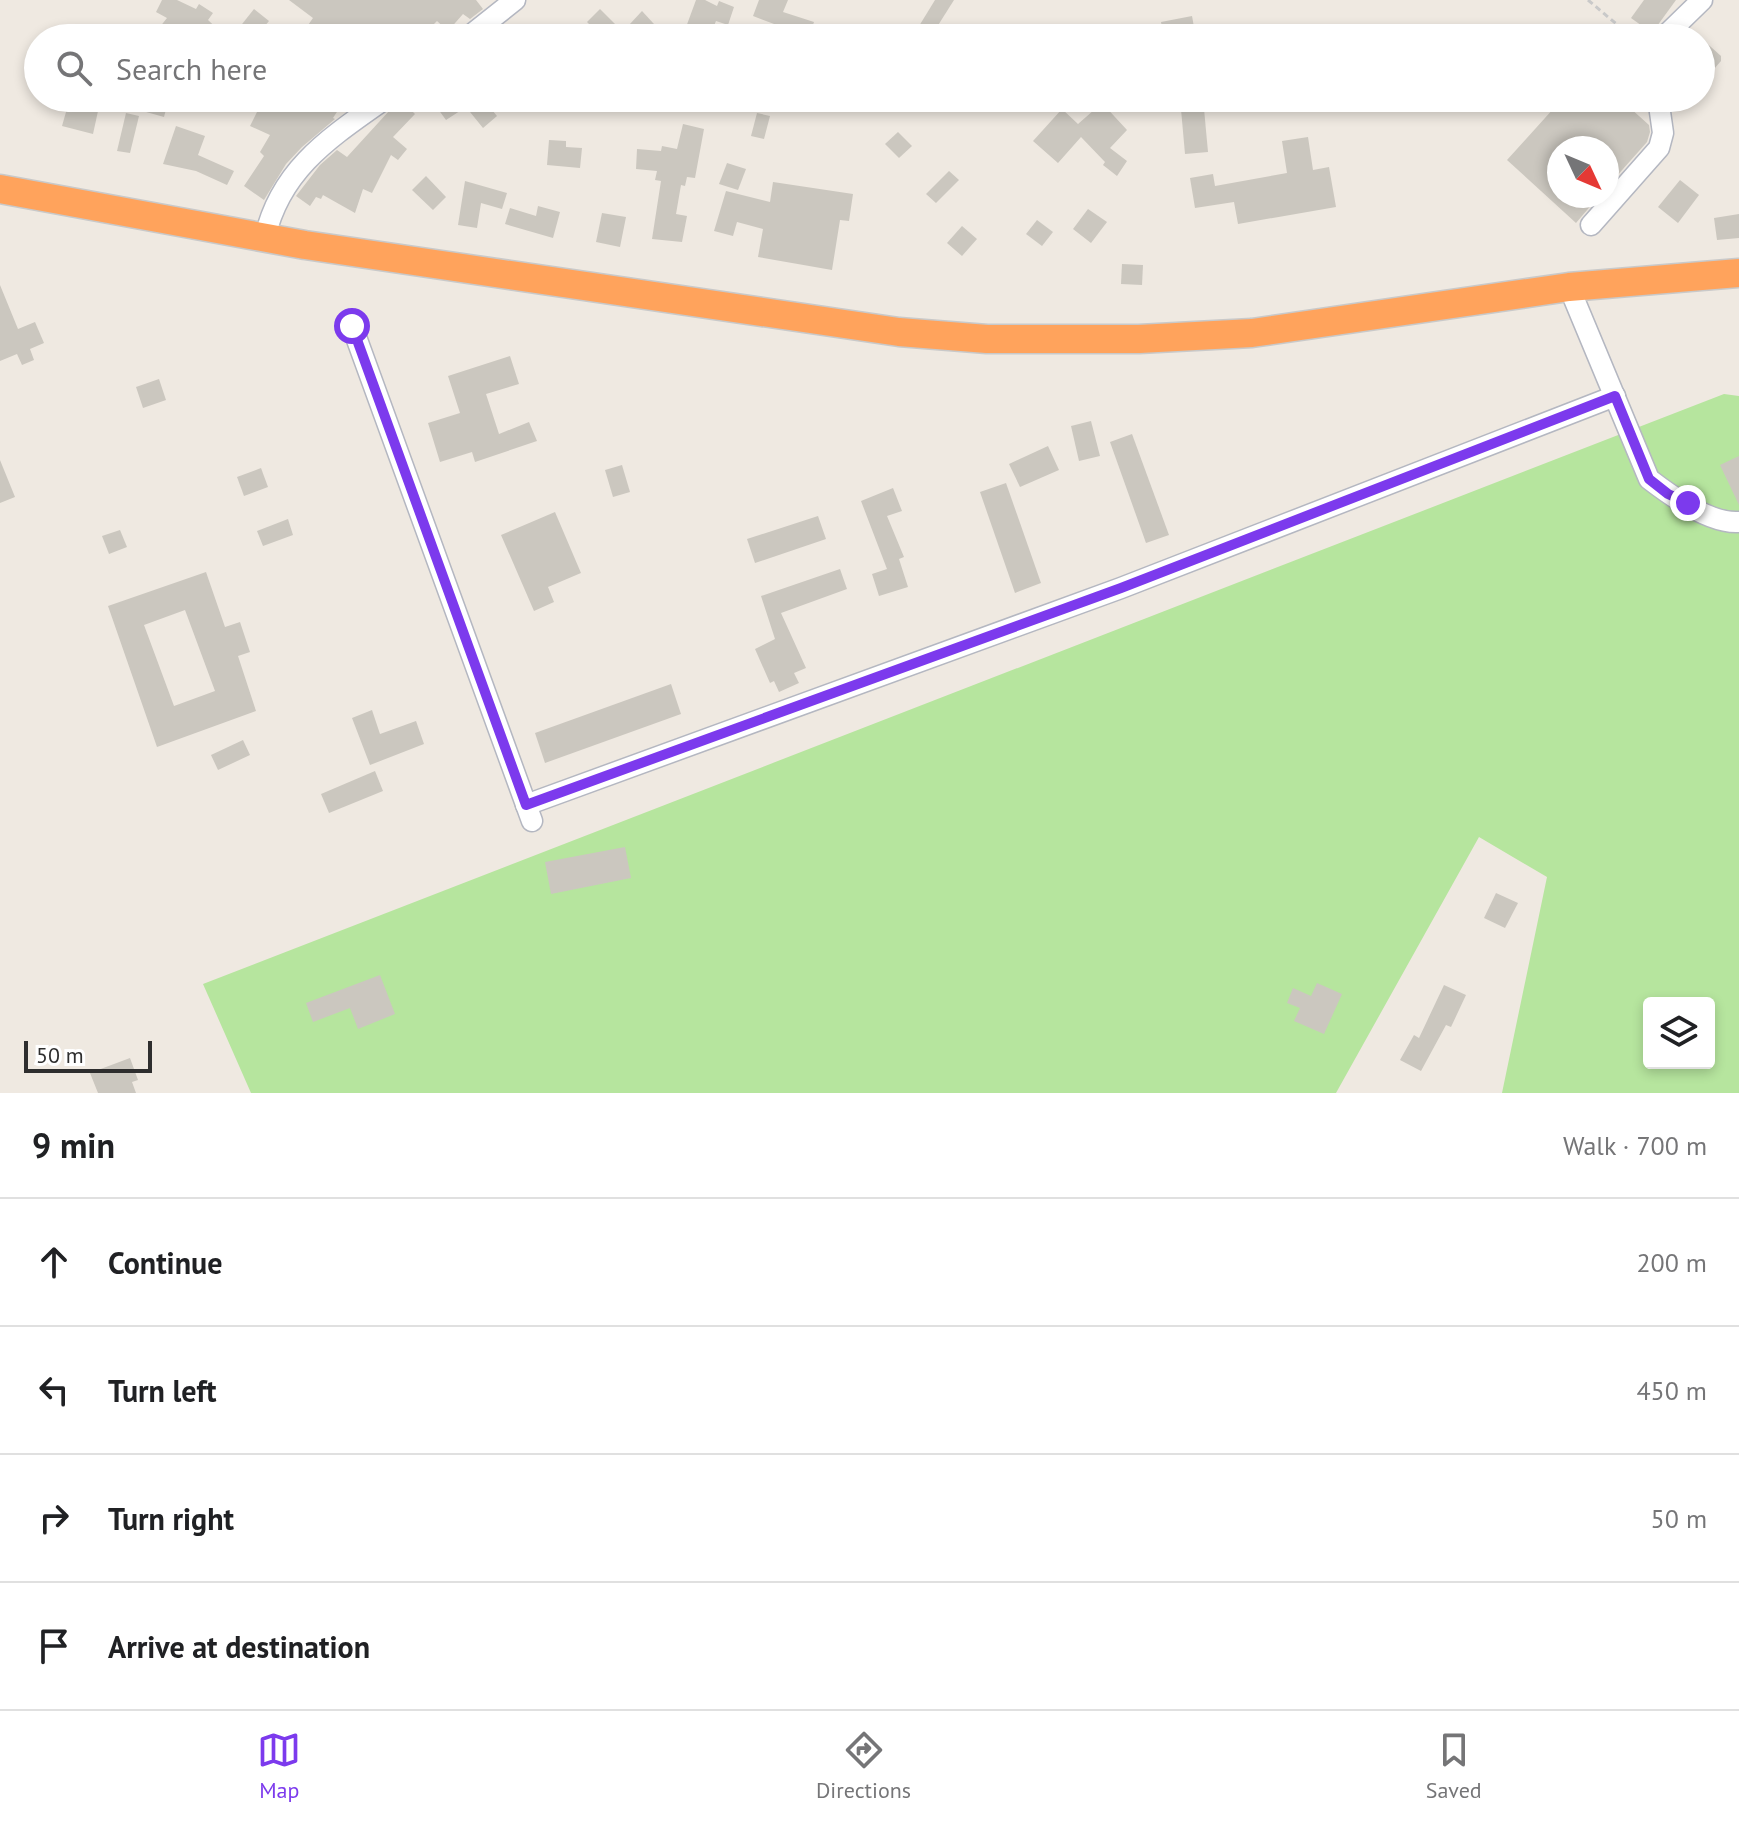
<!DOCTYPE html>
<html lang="en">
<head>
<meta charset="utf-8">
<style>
	body { margin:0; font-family:"PT Sans",sans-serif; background:#f6f6f6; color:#202124 }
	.controls { position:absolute; right:24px; bottom:24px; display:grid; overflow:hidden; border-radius:8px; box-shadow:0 4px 12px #0003 }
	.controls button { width:72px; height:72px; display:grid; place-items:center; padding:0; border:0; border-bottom:2px solid #e0e0e0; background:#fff; color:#202124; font:40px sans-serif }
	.compass { position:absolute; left:1547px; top:136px; width:72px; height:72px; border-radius:50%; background:#fff; box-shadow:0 4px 12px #0003; rotate:134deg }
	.scale { position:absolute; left:24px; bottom:20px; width:128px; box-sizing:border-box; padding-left:8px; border:4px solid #2e2e2e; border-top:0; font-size:22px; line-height:28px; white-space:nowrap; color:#2e2e2e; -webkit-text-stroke:6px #fff; paint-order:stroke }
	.stop { position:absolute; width:24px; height:24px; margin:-18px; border:6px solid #7c3aed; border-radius:50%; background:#fff }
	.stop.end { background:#7c3aed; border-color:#fff; box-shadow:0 2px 8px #0008 }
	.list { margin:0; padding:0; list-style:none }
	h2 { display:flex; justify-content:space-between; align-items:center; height:104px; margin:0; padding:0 32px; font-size:34px }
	h2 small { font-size:26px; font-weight:400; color:#757577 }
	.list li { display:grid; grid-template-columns:52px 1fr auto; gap:24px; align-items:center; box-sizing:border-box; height:128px; padding:0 32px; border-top:2px solid #e0e0e0 }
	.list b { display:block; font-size:30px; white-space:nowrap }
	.list em { font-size:26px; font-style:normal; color:#757577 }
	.icon { flex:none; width:44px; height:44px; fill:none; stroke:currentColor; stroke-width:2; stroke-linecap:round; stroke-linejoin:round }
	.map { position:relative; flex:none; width:1739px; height:1093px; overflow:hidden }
	.search { position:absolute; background:#fff; box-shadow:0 4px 12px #0003; left:24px; right:24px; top:24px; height:88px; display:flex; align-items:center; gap:20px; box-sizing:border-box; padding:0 28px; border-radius:44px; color:#757577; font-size:30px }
	.sheet { height:616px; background:#fff }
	nav { display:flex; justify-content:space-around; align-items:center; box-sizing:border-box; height:112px; border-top:2px solid #e0e0e0; background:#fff; font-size:22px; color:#757577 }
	nav a { display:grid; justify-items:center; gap:4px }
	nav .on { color:#7c3aed }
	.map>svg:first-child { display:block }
	.green { fill:#b6e59e; fill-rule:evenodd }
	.building { fill:#cbc7bf; fill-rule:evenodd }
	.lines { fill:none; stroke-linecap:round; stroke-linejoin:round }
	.minor-casing { stroke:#b4b7c1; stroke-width:23 }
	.highway-casing { stroke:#c9c9c9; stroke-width:31 }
	.path { stroke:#c9c9c9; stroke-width:3; stroke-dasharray:6 4; stroke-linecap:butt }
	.minor { stroke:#fff; stroke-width:20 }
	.highway { stroke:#ffa35c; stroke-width:28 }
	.route { stroke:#7c3aed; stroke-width:10 }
</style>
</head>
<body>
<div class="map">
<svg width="1739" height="1093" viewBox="0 0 1739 1093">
	<rect width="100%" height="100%" fill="#efe9e1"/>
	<!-- green -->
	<path class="green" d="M1724 394 1739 396V1093H1502L1547 877 1479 837 1336 1093H251L203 984ZM1649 1003H1709V1063H1649Z"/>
	<!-- building -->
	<g class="building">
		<path d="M162 0H177L196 9 199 4 213 13 208 20 227 38H151L167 18 156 12Z"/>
		<path d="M289 0H476L483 9 470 19 463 14 448 31 437 21 421 37 411 29 405 38H299L313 18Z"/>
		<path d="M696 0H705L717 6 719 1 734 7 728 25 716 21 709 38H682Z"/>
		<path d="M759 0H788L783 12 814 22 809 37 753 16Z"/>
		<path d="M935 0H954L930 38H927L916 31Z"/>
		<path d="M1644 0H1676L1652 33 1631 18Z"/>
		<path d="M254 9 269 21 255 38H231Z"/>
		<path d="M600 9 615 24 602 37 587 22Z"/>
		<path d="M642 11 654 24 642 37 629 25Z"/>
		<path d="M1192 16 1196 38H1164L1161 22Z"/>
		<path d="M1701 38 1721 56V61L1701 84Z"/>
		<path d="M70 98H97L96 101 100 102 93 134 62 126Z"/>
		<path d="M143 98H169L164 117 139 110Z"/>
		<path d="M264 98H346L333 118 335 119 302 147 286 164 264 200 244 186 264 156 260 152 270 135 250 126Z"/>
		<path d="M430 98H482L497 116 483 128 466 107 446 120Z"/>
		<path d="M1180 98H1203L1208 152 1185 154Z"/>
		<path d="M1563 98H1619L1649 125 1650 132 1647 142 1607 187V148H1559V196H1599L1576 223 1507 160Z"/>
		<path d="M400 99 415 114 393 137 407 149 398 160 391 155 372 193 363 189 355 213 323 195 321 199 316 197 310 206 296 196 320 165 337 150 347 157Z"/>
		<path d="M1102 103 1127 130 1110 148 1127 161 1117 176 1103 165 1105 162 1081 137 1058 163 1033 141 1062 109 1078 124Z"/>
		<path d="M126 113 139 116 130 153 117 151Z"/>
		<path d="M757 113 770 116 764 139 751 136Z"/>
		<path d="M683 124 704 129 695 178 687 177 685 186 681 185 676 214 687 216 682 242 652 239 661 181 655 180 657 171 636 169 637 149 661 151 662 146 677 149Z"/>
		<path d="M176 126 205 136 198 155 234 171 227 185 196 171 163 164Z"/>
		<path d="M898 132 912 146 899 158 885 144Z"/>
		<path d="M1308 137 1313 170 1329 167 1336 207 1238 224 1234 202 1195 208 1190 178 1213 174 1215 186 1287 173 1282 141Z"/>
		<path d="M549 140 566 141V147L582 148 580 168 547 165Z"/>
		<path d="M727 163 746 169 738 190 719 184Z"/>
		<path d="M949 171 959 180 936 203 926 194Z"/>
		<path d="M426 176 446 197 433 210 412 190Z"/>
		<path d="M1680 180 1699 195 1678 223 1658 207Z"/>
		<path d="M465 181 507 193 502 209 481 203 477 228 458 225Z"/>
		<path d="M773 182 853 194 849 221 840 220 832 270 758 257 763 229 737 222 733 236 714 231 726 191 770 202Z"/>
		<path d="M538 206 560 212 553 238 505 224 510 208 536 216Z"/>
		<path d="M1088 209 1107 222 1091 243 1073 229Z"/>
		<path d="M602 213 626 217 620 247 596 242Z"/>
		<path d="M1739 214V238L1717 240 1714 218Z"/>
		<path d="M1037 220 1053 232 1042 246 1026 234Z"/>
		<path d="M962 226 977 239 962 256 947 243Z"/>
		<path d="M1122 264 1143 265 1142 285 1121 284Z"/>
		<path d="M0 285 18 329 35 322 44 343 30 349 34 360 22 365 17 354 0 361Z"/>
		<path d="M510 356 519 384 486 394 499 434 529 422 537 441 475 462 472 452 440 462 428 423 460 413 448 376Z"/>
		<path d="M159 379 166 400 143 408 136 387Z"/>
		<path d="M1091 421 1100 456 1079 461 1071 426Z"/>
		<path d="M1132 434 1169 535 1146 543 1110 442Z"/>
		<path d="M1048 446 1059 470 1020 487 1009 464Z"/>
		<path d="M1739 456V505L1720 465Z"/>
		<path d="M0 460 15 497 0 503Z"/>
		<path d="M622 465 630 492 613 497 605 470Z"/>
		<path d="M261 468 268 487 244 496 237 477Z"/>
		<path d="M1006 483 1041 583 1015 593 980 492Z"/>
		<path d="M893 488 902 511 887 516 904 557 899 559 908 587 879 596 872 574 887 569 861 501Z"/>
		<path d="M555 512 581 573 548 587 554 602 534 611 501 535Z"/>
		<path d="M818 516 826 539 755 563 747 539Z"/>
		<path d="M288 519 293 535 263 546 257 531Z"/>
		<path d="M120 530 127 547 109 554 102 536Z"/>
		<path d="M840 569 847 589 781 613 806 668 794 673 799 683 779 692 774 681 770 683 755 649 775 639 761 596Z"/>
		<path d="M206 572 225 627 240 622 250 652 238 656 256 711 157 747 108 606ZM185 610 215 691 174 706 144 625Z"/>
		<path d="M671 684 681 714 545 763 535 733Z"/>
		<path d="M372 710 380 734 416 721 424 744 370 765 352 718Z"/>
		<path d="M243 740 250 755 218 770 211 755Z"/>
		<path d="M375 771 383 791 329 813 321 794Z"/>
		<path d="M625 847 631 878 551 894 545 862Z"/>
		<path d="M1496 893 1518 903 1505 928 1484 918Z"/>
		<path d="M380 975 395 1014 358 1029 350 1008 313 1022 306 1003Z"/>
		<path d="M1317 983 1342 994 1324 1034 1294 1021 1300 1008 1287 1003 1293 988 1311 996Z"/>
		<path d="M1444 985 1466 995 1451 1027 1446 1025 1421 1071 1400 1060 1414 1035 1419 1038Z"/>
		<path d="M130 1058 138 1080 132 1082 136 1093H98L90 1073Z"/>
	</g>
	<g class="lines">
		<!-- minor casing -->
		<g class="minor-casing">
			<g id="minor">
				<path d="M467 38 515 0"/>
				<path d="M1663 38 1702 0"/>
				<path d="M1591 225 1659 148 1663 133 1658 98"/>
				<path d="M265 237C281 168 331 137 386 98"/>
				<path d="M1569 287 1649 479C1671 496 1711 524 1739 522"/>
				<path d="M352 326 532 821"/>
				<path d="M526 805 1121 588 1615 396"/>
			</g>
		</g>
		<!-- highway casing -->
		<g class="highway-casing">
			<path id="highway" d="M0 189 305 245 899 332 987 339H1139L1252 333 1569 287 1739 273"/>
		</g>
		<!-- path -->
		<path class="path" d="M1588 0 1633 38"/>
		<!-- minor -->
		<use href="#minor" class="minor"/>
		<!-- highway -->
		<use href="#highway" class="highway"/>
	</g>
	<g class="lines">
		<!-- route -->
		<path class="route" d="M352 326 526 805 1121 588 1615 396 1649 479 1668 494 1688 503"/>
	</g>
</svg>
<div class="controls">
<button><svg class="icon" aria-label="layers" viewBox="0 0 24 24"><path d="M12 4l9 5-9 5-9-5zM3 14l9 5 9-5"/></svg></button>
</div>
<svg class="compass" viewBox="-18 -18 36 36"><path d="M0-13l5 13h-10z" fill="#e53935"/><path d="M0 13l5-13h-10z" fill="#757577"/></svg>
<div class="scale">50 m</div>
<div class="stop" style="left:352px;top:326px"></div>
<div class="stop end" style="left:1688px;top:503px"></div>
<div class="search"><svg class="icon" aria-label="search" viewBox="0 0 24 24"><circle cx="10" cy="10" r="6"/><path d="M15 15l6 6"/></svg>Search here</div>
</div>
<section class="sheet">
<h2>9 min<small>Walk · 700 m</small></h2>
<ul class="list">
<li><svg class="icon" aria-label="ahead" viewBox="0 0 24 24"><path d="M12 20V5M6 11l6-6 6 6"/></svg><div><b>Continue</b></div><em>200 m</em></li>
<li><svg class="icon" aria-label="left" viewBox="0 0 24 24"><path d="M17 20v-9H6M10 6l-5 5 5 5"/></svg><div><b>Turn left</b></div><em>450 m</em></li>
<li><svg class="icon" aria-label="right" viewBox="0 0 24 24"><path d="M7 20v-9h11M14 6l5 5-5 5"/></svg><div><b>Turn right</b></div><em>50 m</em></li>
<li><svg class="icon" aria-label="arrive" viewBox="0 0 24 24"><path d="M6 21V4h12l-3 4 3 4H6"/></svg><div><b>Arrive at destination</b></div></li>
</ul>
</section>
<nav>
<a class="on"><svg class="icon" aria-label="map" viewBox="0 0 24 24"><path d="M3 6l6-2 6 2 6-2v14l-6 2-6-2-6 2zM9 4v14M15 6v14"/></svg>Map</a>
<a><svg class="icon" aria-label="directions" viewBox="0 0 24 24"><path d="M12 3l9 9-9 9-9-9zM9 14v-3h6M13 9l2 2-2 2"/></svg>Directions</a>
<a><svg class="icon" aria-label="saved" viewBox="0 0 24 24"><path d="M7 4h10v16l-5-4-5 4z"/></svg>Saved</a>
</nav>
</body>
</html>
